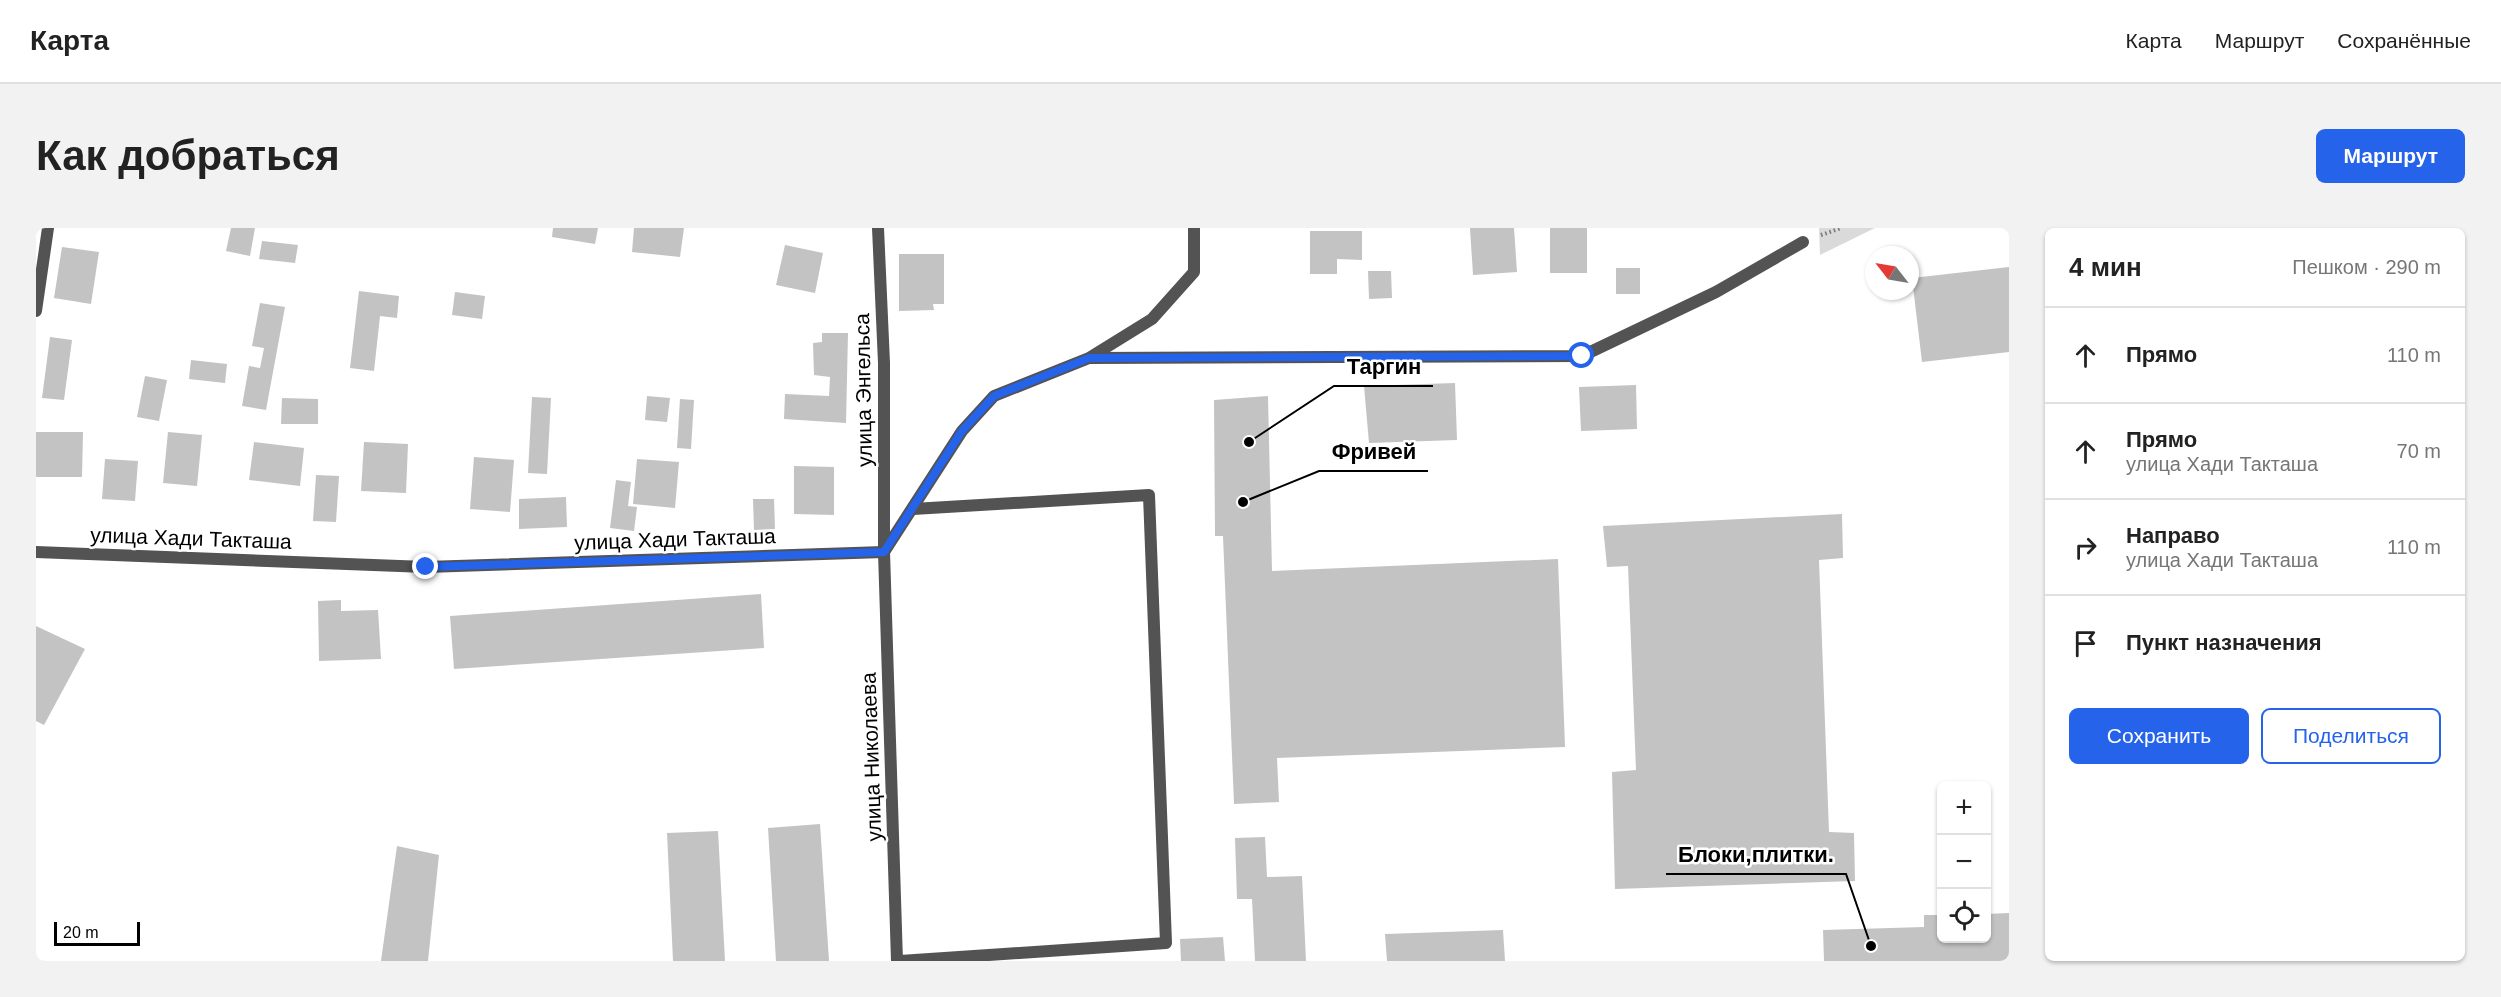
<!DOCTYPE html>
<html lang="ru">
<head>
<meta charset="utf-8">
<style>
	body { margin:0; font-family:Arial,sans-serif; background:#f2f2f2; color:#222 }
	.controls { position:absolute; right:18px; bottom:18px; display:grid; overflow:hidden; border-radius:9px; box-shadow:0 2px 4px #0004 }
	.controls button { width:54px; height:54px; display:grid; place-items:center; padding:0; border:0; border-bottom:2px solid #e0e0e0; background:#fff; color:#222; font:30px sans-serif }
	.compass { position:absolute; left:1829px; top:18px; width:54px; height:54px; border-radius:50%; background:#fff; box-shadow:0 2px 4px #0004; rotate:301deg }
	.scale { position:absolute; left:18px; bottom:15px; width:86px; box-sizing:border-box; padding-left:6px; border:3px solid #000; border-top:0; font-size:16px; line-height:21px; white-space:nowrap; color:#000; -webkit-text-stroke:4px #fff; paint-order:stroke }
	.stop { position:absolute; width:18px; height:18px; margin:-14px; border:4px solid #2563eb; border-radius:50%; background:#fff }
	.stop.end { background:#2563eb; border-color:#fff; box-shadow:0 2px 6px #0008 }
	.list { margin:0; padding:0; list-style:none }
	h2 { display:flex; justify-content:space-between; align-items:center; height:78px; margin:0; padding:0 24px; font-size:26px }
	h2 small { font-size:20px; font-weight:400; color:#767676 }
	.list li { display:grid; grid-template-columns:39px 1fr auto; gap:18px; align-items:center; box-sizing:border-box; height:96px; padding:0 24px; border-top:2px solid #e0e0e0 }
	.list b { display:block; font-size:22px; white-space:nowrap }
	.list p { margin:0; font-size:20px; white-space:nowrap; color:#767676 }
	.list em { font-size:20px; font-style:normal; color:#767676 }
	.actions { display:flex; gap:12px; padding:18px 24px }
	.actions a { flex:1; padding:14px 0; border:2px solid #2563eb; border-radius:9px; text-align:center; font-size:21px; color:#2563eb }
	.actions .main { background:#2563eb; color:#fff }
	.icon { flex:none; width:33px; height:33px; fill:none; stroke:currentColor; stroke-width:2; stroke-linecap:round; stroke-linejoin:round }
	.map { position:relative; flex:none; width:1973px; height:733px; overflow:hidden; border-radius:9px }
	header { display:flex; align-items:center; gap:36px; box-sizing:border-box; height:84px; padding:0 30px; background:#fff; border-bottom:2px solid #e0e0e0 }
	header strong { font-size:28px }
	nav { display:flex; gap:33px; margin-inline-start:auto; font-size:21px }
	.intro { display:flex; align-items:center; justify-content:space-between; box-sizing:border-box; height:144px; padding:0 36px }
	h1 { margin:0; font-size:42px }
	.button { padding:15px 27px; border-radius:9px; background:#2563eb; color:#fff; font-size:21px; font-weight:700 }
	main { display:flex; gap:36px; padding:0 36px }
	aside { flex:1; background:#fff; border-radius:9px; box-shadow:0 2px 4px #0004 }
	.map>svg:first-child { display:block }
	.green { fill:#dadada }
	.building { fill:#c3c3c3 }
	.lines { fill:none; stroke-linecap:round; stroke-linejoin:round }
	.path { stroke:#757575; stroke-width:4; stroke-dasharray:1.5 3; stroke-linecap:butt }
	.service { stroke:#535353; stroke-width:12 }
	.minor { stroke:#535353; stroke-width:12 }
	.route { stroke:#2563eb; stroke-width:8 }
	.labels { text-anchor:middle; dominant-baseline:central; stroke-width:5; stroke-linejoin:round; paint-order:stroke }
	.street-label { font-size:21px; fill:#000; stroke:#fff }
	.leader { fill:none; stroke:#000; stroke-width:2 }
	.callout-dot { fill:#000; stroke:#fff; stroke-width:2 }
	.callout-label { font-size:22px; text-anchor:middle; font-weight:bold; fill:#000; stroke:#fff; stroke-width:5; stroke-linejoin:round; paint-order:stroke }
</style>
</head>
<body>
<header>
<strong>Карта</strong>
<nav><a>Карта</a><a>Маршрут</a><a>Сохранённые</a></nav>
</header>
<div class="intro"><h1>Как добраться</h1><a class="button">Маршрут</a></div>
<main>
<div class="map">
<svg width="1973" height="733" viewBox="0 0 1973 733">
	<rect width="100%" height="100%" fill="#fff"/>
	<!-- green -->
	<path class="green" d="M1783 0H1839L1784 27Z"/>
	<!-- building -->
	<g class="building">
		<path d="M195 0H219L214 28 190 23Z"/>
		<path d="M517 0H562L559 16 516 9Z"/>
		<path d="M598 0H648L644 29 596 24Z"/>
		<path d="M1434 0H1478L1481 44 1437 47Z"/>
		<rect x="1514" y="0" width="37" height="45"/>
		<path d="M1274 3H1326V32L1301 31V46H1274Z"/>
		<path d="M226 13 262 17 259 35 223 31Z"/>
		<path d="M749 17 787 25 779 65 740 57Z"/>
		<path d="M26 19 63 24 55 76 18 70Z"/>
		<path d="M863 26H908V76H897L898 82 863 83Z"/>
		<path d="M1973 39V124L1886 134 1876 50Z"/>
		<rect x="1580" y="40" width="24" height="26"/>
		<path d="M1332 43H1355L1356 70 1333 71Z"/>
		<path d="M323 63 363 68 361 90 344 88 338 143 314 140Z"/>
		<path d="M419 64 449 68 446 91 416 87Z"/>
		<path d="M224 75 249 79 230 182 206 178 213 138 224 140 228 120 216 118Z"/>
		<path d="M786 105H812L810 195 748 191 749 166 793 168 794 149 778 147 777 115 786 114Z"/>
		<path d="M14 109 36 112 28 172 6 170Z"/>
		<path d="M155 132 191 136 189 155 153 151Z"/>
		<path d="M109 148 131 152 123 193 101 189Z"/>
		<path d="M1419 155 1421 212 1333 215 1328 158Z"/>
		<path d="M1600 157 1601 201 1545 203 1543 159Z"/>
		<path d="M611 168 634 170 631 194 609 192Z"/>
		<path d="M1232 168 1236 343 1522 331 1529 519 1241 530 1243 574 1198 576 1187 308H1179L1178 172Z"/>
		<path d="M496 169 515 170 511 246 492 245Z"/>
		<path d="M246 170 282 171V196H245Z"/>
		<path d="M644 171 658 172 655 221 641 220Z"/>
		<path d="M0 204H47L46 249H0Z"/>
		<path d="M132 204 166 207 161 258 127 255Z"/>
		<path d="M218 214 268 220 264 258 213 252Z"/>
		<path d="M328 214 372 216 370 265 325 263Z"/>
		<path d="M438 229 478 232 474 284 434 281Z"/>
		<path d="M69 231 102 233 99 273 66 271Z"/>
		<path d="M601 231 643 234 639 280 597 276Z"/>
		<path d="M758 238 798 239V287L758 286Z"/>
		<path d="M280 247 303 248 300 294 277 293Z"/>
		<path d="M580 252 595 254 592 278 601 279 598 303 574 300Z"/>
		<path d="M530 269 531 299 483 301V271Z"/>
		<path d="M717 271H738L739 301 718 302Z"/>
		<path d="M1806 286 1807 330 1783 332 1793 604 1818 605 1819 653 1579 661 1576 544 1600 542 1592 338 1571 339 1567 298Z"/>
		<path d="M725 366 728 420 418 441 414 388Z"/>
		<path d="M305 372V383L342 382 345 431 283 433 282 373Z"/>
		<path d="M0 398 49 421 8 497 0 493Z"/>
		<path d="M784 596 793 733H740L732 600Z"/>
		<path d="M682 603 689 733H637L631 605Z"/>
		<path d="M1229 609 1231 649 1266 648 1270 733H1219L1216 671H1201L1199 610Z"/>
		<path d="M361 618 403 627 392 733H345Z"/>
		<path d="M1973 685V733H1788L1787 702 1888 699V687H1906V710H1950V686Z"/>
		<path d="M1467 702 1469 733H1351L1349 706Z"/>
		<path d="M1187 709 1189 733H1145L1144 711Z"/>
	</g>
	<g class="lines">
		<!-- path -->
		<path class="path" d="M1785 7 1805 0"/>
		<!-- service -->
		<g class="service">
			<path d="M848 324 861 733"/>
			<path d="M864 733 1130 715 1113 267 877 281"/>
		</g>
		<!-- minor -->
		<g class="minor">
			<path d="M842 0 848 135V323"/>
			<path d="M0 83 12 0"/>
			<path d="M1054 130 1546 128 1680 64 1767 14"/>
			<path d="M0 324 390 339 848 324 926 203 958 168 1053 130 1116 91 1158 44V0"/>
		</g>
	</g>
	<g class="lines">
		<!-- route -->
		<path class="route" d="M390 339 848 324 926 203 958 168 1053 130 1546 128"/>
	</g>
	<g class="labels">
		<!-- street labels -->
		<g class="street-label">
			<text transform="translate(827 162) rotate(-91)">улица Энгельса</text>
			<text transform="translate(155 310) rotate(2)">улица Хади Такташа</text>
			<text transform="translate(639 311) rotate(-2)">улица Хади Такташа</text>
			<text transform="translate(835 529) rotate(-92)">улица Николаева</text>
		</g>
	</g>
	<!-- callouts -->
	<path class="leader" d="M1213 214L1298 158H1397M1207 274L1283 243H1392M1835 718L1810 646H1630"/>
	<g class="callout-dot">
		<circle cx="1213" cy="214" r="6"/>
		<circle cx="1207" cy="274" r="6"/>
		<circle cx="1835" cy="718" r="6"/>
	</g>
	<g class="callout-label">
		<text x="1348" y="146">Таргин</text>
		<text x="1338" y="231">Фривей</text>
		<text x="1720" y="634">Блоки,плитки.</text>
	</g>
</svg>
<div class="controls">
<button>+</button>
<button>−</button>
<button><svg class="icon" aria-label="locate" viewBox="0 0 24 24"><circle cx="12" cy="12" r="6"/><path d="M12 2v4M12 18v4M2 12h4M18 12h4"/></svg></button>
</div>
<svg class="compass" viewBox="-18 -18 36 36"><path d="M0-13l5 13h-10z" fill="#e53935"/><path d="M0 13l5-13h-10z" fill="#767676"/></svg>
<div class="scale">20 m</div>
<div class="stop" style="left:1546px;top:128px"></div>
<div class="stop end" style="left:390px;top:339px"></div>
</div>
<aside>
<h2>4 мин<small>Пешком · 290 m</small></h2>
<ul class="list">
<li><svg class="icon" aria-label="ahead" viewBox="0 0 24 24"><path d="M12 20V5M6 11l6-6 6 6"/></svg><div><b>Прямо</b></div><em>110 m</em></li>
<li><svg class="icon" aria-label="ahead" viewBox="0 0 24 24"><path d="M12 20V5M6 11l6-6 6 6"/></svg><div><b>Прямо</b><p>улица Хади Такташа</p></div><em>70 m</em></li>
<li><svg class="icon" aria-label="right" viewBox="0 0 24 24"><path d="M7 20v-9h11M14 6l5 5-5 5"/></svg><div><b>Направо</b><p>улица Хади Такташа</p></div><em>110 m</em></li>
<li><svg class="icon" aria-label="arrive" viewBox="0 0 24 24"><path d="M6 21V4h12l-3 4 3 4H6"/></svg><div><b>Пункт назначения</b></div></li>
</ul>
<div class="actions"><a class="main">Сохранить</a><a>Поделиться</a></div>
</aside>
</main>
</body>
</html>
